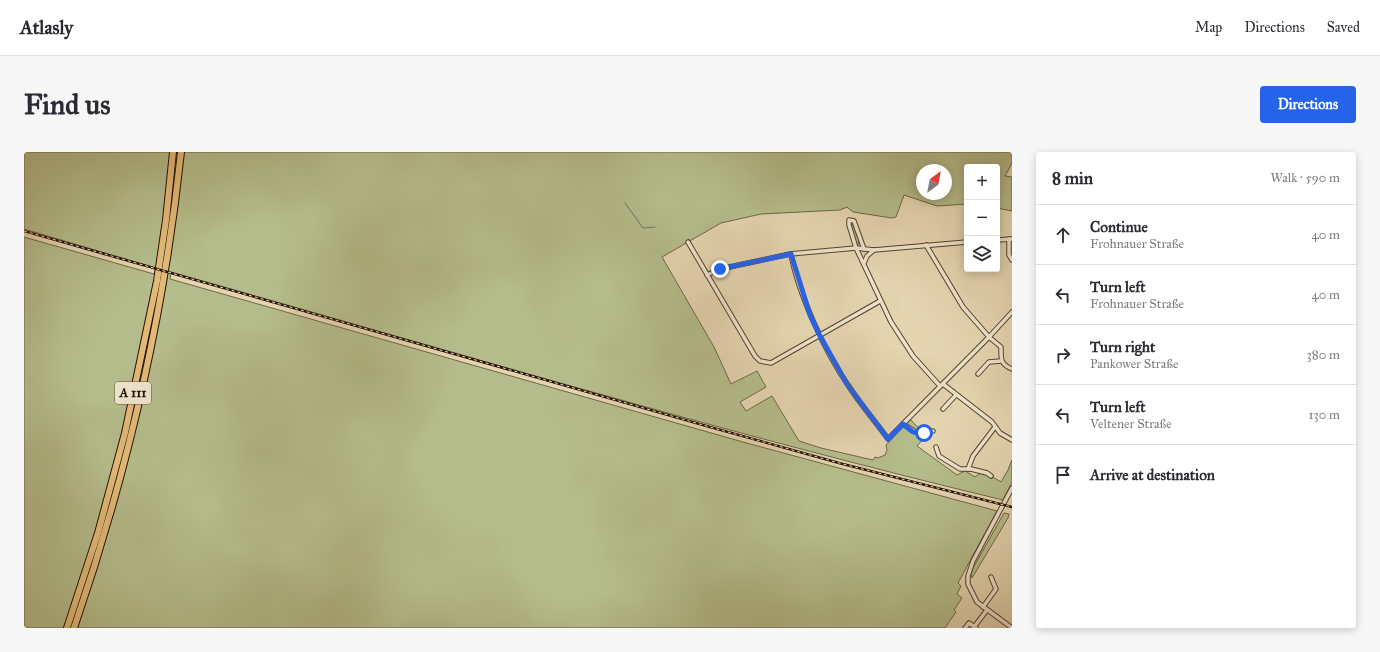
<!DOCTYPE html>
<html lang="en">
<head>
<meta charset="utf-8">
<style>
	body { margin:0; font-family:"IM FELL Great Primer",serif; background:#f7f7f7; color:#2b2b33 }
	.controls { position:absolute; right:12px; top:12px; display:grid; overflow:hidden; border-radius:4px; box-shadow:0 2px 10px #0003 }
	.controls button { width:36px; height:36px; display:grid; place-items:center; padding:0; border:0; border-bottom:1px solid #e1e1e2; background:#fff; color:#2b2b33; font:20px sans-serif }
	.compass { position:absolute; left:892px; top:12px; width:36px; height:36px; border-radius:50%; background:#fff; box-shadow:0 2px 10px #0003; rotate:32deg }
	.stop { position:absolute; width:12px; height:12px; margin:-9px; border:3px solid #2563eb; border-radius:50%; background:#fff }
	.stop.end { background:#2563eb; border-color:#fff; box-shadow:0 1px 4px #0008 }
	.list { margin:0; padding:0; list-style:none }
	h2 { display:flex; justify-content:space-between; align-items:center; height:52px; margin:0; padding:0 16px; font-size:17px }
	h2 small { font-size:13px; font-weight:400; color:#7c7c81 }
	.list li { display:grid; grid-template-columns:26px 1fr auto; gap:12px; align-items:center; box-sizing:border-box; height:60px; padding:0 16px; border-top:1px solid #e1e1e2 }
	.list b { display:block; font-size:15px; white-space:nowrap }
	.list p { margin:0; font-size:13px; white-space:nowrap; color:#7c7c81 }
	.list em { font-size:13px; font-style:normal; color:#7c7c81 }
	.icon { flex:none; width:22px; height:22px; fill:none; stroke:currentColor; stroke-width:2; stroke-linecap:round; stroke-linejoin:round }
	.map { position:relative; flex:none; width:988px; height:476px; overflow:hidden; border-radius:4px }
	header { display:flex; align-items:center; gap:24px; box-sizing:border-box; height:56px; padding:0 20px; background:#fff; border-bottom:1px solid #e1e1e2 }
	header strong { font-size:19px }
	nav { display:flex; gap:22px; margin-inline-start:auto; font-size:14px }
	.intro { display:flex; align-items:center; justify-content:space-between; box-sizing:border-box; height:96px; padding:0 24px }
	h1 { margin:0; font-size:28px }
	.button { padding:10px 18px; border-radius:4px; background:#2563eb; color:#fff; font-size:14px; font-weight:700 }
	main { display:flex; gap:24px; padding:0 24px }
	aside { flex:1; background:#fff; border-radius:4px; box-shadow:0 2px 10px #0003 }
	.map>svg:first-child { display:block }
	.green { fill:#b5bc8b; stroke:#6e6746; fill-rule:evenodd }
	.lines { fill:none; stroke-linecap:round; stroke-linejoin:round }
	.stream { stroke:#6a756b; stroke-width:1 }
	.minor-casing { stroke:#56422d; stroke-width:5.5 }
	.motorway-casing { stroke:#271201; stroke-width:8 }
	.minor { stroke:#ede3cc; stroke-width:3.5 }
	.motorway { stroke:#e2ba78; stroke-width:6 }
	.rail-casing { stroke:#271201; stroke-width:2.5 }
	.rail { stroke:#ede3cc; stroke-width:1; stroke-dasharray:3; stroke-linecap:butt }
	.route { stroke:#2563eb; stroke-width:5 }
	.labels { text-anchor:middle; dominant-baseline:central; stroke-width:3; stroke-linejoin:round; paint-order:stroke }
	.shield { fill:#ede3cc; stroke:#62513e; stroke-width:1 }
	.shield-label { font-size:13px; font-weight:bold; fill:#271201 }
</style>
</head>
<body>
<header>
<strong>Atlasly</strong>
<nav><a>Map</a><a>Directions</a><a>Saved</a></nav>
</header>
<div class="intro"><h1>Find us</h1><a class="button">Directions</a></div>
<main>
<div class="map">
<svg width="988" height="476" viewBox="0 0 988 476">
	<rect width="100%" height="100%" fill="#e4d4b0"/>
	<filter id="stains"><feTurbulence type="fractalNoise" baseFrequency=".005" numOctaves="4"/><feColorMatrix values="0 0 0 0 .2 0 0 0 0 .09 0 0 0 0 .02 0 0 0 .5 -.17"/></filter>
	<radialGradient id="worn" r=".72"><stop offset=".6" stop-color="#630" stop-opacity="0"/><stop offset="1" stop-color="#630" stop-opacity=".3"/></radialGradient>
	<!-- green -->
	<g class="green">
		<path d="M0 0H988V11L981 24 988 25V59L973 56V15H943V52L913 54 880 43 872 65 868 66 829 60 823 55 816 58 737 62 697 71 638 105 690 195 707 232 733 219 742 235 716 250 722 259 748 244 775 289 797 296 849 308 851 305 854 306 861 303 863 298 862 293 886 267 902 284 893 294 933 323 945 317 943 320 951 325 959 319 977 330 984 318 988 308V330L979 348C699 281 424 198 147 120L146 127 719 290 973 359 934 431 937 434 933 442 938 446 930 458 932 460 921 476H0V85L130 122 132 116 0 77ZM898 18H922V42H898Z"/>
		<path d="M829 72 835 88 834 93H832L827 73Z"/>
		<path d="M980 361 985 362 984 366 948 426 947 422 949 416Z"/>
	</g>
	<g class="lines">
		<!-- stream -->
		<path class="stream" d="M601 51 619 76 631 75"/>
		<!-- minor casing -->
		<g class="minor-casing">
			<g id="minor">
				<path d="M985 87V103L988 108"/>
				<path d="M973 88 988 87"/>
				<path d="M664 90 731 204 736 209 747 211 856 149"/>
				<path d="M902 93 939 155 965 185 977 195C977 207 976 212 988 217"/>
				<path d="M840 97 830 69 825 68V73L832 96 867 170 889 204 916 234"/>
				<path d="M767 102C774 141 801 200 824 233 836 252 851 269 864 287L965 185 988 160"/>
				<path d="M840 111 843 104 850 98"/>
				<path d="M683 123 696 117 766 102 832 96 850 98 943 90"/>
				<path d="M954 222 965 210 977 209"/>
				<path d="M919 232 968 270 976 281 988 288"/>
				<path d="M919 257 932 243"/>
				<path d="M879 272 892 280 909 279"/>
				<path d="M912 295 915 304 936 317H947L963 321 967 324"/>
				<path d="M944 317 949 304 971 275"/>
				<path d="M959 455 972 437 967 425"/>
				<path d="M950 475 963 458"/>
				<path d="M941 476 945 471 952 476"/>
				<path d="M988 476 953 450 944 432V424L949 409 988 336"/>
			</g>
		</g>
		<!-- motorway casing -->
		<g class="motorway-casing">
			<g id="motorway">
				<path d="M43 476 74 381 101 281 133 129 142 68 149 0"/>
				<path d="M50 476C103 322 140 162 157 0"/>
			</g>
		</g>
		<!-- minor -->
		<use href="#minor" class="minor"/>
		<!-- motorway -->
		<use href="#motorway" class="motorway"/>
		<!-- rail casing -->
		<g class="rail-casing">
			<path id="rail" d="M0 79 686 275 815 311 988 355"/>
		</g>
		<!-- rail -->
		<use href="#rail" class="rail"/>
	</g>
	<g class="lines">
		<!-- route -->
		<path class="route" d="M696 117 767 102 786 163 796 184 823 232 864 287 879 272 889 280 900 281"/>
	</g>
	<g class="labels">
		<!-- shield labels -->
		<rect class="shield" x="91" y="230" width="36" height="22" rx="3"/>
		<g class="shield-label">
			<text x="109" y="241">A 111</text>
		</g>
	</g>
	<rect width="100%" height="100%" filter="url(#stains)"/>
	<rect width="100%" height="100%" fill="url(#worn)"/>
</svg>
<div class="controls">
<button>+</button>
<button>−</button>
<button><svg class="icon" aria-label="layers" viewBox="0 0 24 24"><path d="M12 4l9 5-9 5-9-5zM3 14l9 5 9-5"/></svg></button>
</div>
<svg class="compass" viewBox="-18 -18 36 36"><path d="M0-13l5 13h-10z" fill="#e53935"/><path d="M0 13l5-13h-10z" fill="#7c7c81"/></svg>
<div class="stop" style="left:900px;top:281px"></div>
<div class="stop end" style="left:696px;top:117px"></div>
</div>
<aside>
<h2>8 min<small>Walk · 590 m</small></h2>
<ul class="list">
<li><svg class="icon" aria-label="ahead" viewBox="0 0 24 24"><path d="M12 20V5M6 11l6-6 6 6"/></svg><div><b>Continue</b><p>Frohnauer Straße</p></div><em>40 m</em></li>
<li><svg class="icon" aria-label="left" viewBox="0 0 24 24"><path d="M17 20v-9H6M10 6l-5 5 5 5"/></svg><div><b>Turn left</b><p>Frohnauer Straße</p></div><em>40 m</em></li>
<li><svg class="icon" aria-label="right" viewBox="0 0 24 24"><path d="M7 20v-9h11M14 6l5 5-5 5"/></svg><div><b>Turn right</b><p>Pankower Straße</p></div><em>380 m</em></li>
<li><svg class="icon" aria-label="left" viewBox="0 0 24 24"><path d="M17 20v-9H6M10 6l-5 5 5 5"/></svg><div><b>Turn left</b><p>Veltener Straße</p></div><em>130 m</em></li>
<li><svg class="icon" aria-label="arrive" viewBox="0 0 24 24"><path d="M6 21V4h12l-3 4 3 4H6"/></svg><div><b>Arrive at destination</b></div></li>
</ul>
</aside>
</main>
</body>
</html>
